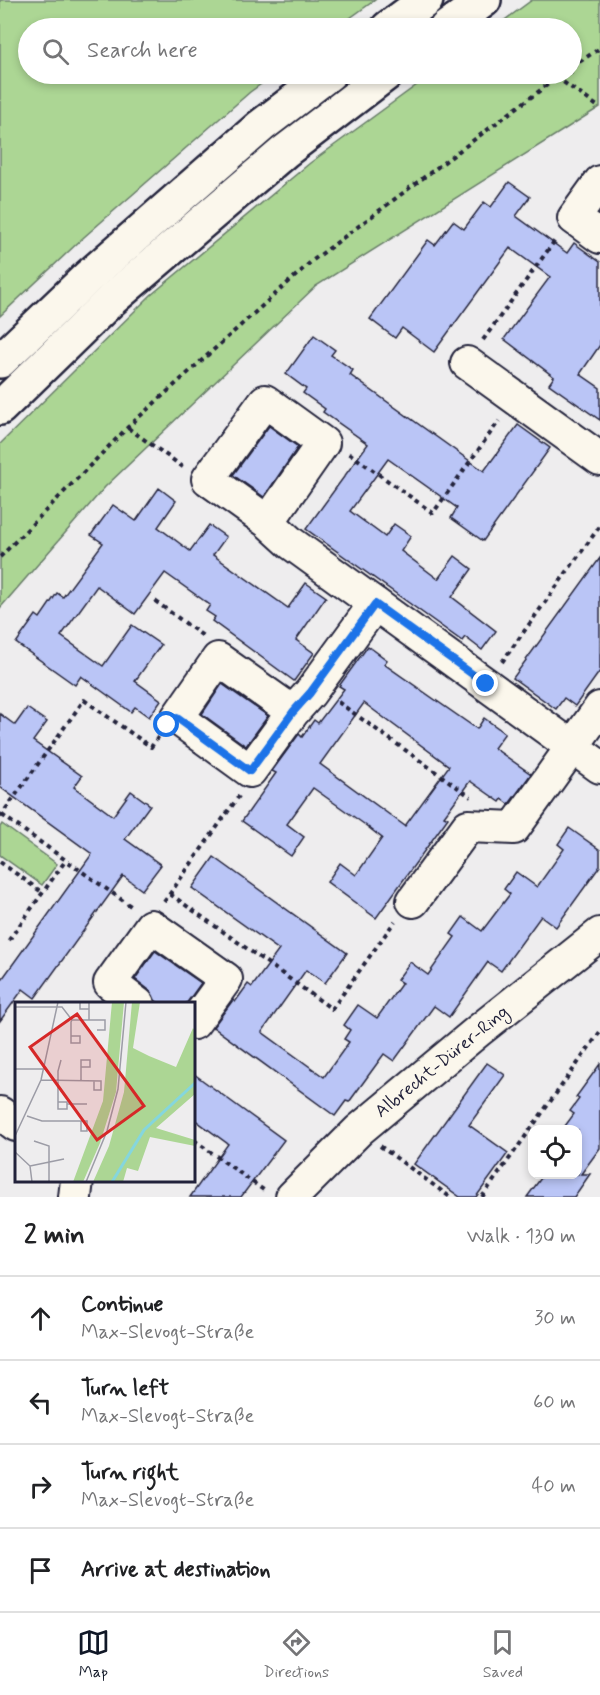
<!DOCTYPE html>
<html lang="en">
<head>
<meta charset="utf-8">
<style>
	body { margin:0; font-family:Mynerve,sans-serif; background:#f2f2f2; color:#202124 }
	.controls { position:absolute; right:18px; bottom:18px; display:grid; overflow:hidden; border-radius:12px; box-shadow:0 3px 9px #0003 }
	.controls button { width:54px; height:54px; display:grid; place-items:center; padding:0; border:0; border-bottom:2px solid #e0e0e0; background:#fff; color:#202124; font:30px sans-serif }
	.stop { position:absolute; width:18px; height:18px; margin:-14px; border:4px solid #1a73e8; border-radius:50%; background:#fff }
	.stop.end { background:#1a73e8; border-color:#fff; box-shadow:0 2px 6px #0008 }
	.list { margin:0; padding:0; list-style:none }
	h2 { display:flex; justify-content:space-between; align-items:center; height:78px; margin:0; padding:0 24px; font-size:26px }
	h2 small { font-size:20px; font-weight:400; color:#757577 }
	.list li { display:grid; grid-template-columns:39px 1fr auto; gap:18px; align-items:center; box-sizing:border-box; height:84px; padding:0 24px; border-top:2px solid #e0e0e0 }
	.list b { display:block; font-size:22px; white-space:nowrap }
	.list p { margin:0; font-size:20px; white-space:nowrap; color:#757577 }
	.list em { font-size:20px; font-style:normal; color:#757577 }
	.icon { flex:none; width:33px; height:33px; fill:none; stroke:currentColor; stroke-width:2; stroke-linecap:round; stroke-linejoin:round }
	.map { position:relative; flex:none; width:600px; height:1197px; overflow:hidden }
	.search { position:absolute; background:#fff; box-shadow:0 3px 9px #0003; left:18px; right:18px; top:18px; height:66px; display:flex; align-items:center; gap:15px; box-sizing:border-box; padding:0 21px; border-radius:33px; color:#757577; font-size:22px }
	.sheet { height:414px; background:#fff }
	nav { display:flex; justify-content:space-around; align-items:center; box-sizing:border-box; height:84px; border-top:2px solid #e0e0e0; background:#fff; font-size:16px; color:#757577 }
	nav a { display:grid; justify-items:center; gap:3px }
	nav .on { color:#111827 }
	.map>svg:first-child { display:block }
	.green { fill:#acd694; stroke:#677c68; stroke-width:1.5 }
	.building { fill:#bac5f6; stroke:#22223b; stroke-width:1.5; fill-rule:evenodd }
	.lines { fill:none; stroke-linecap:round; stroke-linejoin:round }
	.minor-casing { stroke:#22223b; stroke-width:36 }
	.highway-casing { stroke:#22223b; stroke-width:38 }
	.path { stroke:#22223b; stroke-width:4; stroke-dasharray:4.5 4.5; stroke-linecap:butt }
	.minor { stroke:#fbf7ec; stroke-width:32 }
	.highway { stroke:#fbf7ec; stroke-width:33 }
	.route { stroke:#1a73e8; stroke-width:8 }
	.labels { text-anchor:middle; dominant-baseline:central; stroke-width:4.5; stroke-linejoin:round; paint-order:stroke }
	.street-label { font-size:18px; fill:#22223b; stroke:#fbf7ec }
	.inset-river { fill:none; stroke:#85d6dd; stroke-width:3 }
	.inset-road { fill:none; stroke:#9c9ca6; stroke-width:1.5 }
	.view { fill:#d62828; fill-opacity:0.15; stroke:#d62828; stroke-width:3 }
	.inset-edge { fill:none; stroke:#22223b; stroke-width:3 }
</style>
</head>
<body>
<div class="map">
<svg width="600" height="1197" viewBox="0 0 600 1197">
	<rect width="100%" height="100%" fill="#eeedee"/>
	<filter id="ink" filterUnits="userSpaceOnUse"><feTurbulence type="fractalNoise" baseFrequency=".0167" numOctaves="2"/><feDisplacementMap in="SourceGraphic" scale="12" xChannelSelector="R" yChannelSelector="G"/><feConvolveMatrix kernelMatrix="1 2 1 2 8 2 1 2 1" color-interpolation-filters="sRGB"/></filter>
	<g filter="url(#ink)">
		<!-- green -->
		<g class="green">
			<path d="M0 0H375L336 28H28V74H275L250 92 84 237 0 316Z"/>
			<path d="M532 0H600V107L316 286 105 487 0 608V444L151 295 310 163 432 74H572V28H494Z"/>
			<path d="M2 824 57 864 42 885 0 855V827Z"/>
		</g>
		<!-- building -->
		<g class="building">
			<path d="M509 182 530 197 516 216 567 253 574 243 600 262V345L580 374 600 388V420L549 384 554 377 504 339 550 277 510 248 434 352 402 328 395 338 370 319 428 240 435 245 453 221 464 229 484 202 491 207Z"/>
			<path d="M314 335 335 350 331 355 353 370 350 375 484 471 518 425 550 448 483 541 451 518 457 508 388 459 350 511 385 537 394 524 411 536 401 551 438 579 455 556 472 569 452 597 496 631 482 650 465 637 462 641 306 529 368 444 323 412 325 409 303 393 306 389 286 374Z"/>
			<path d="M269 426 298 447 264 497 233 475Z"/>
			<path d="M159 488 176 501 158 527 190 551 209 525 226 537 213 555 288 608 306 583 326 597 296 640 314 653 294 681 212 621 215 617 206 611 210 605 165 573 135 614 97 586 61 636 103 666 132 625 161 645 135 681 161 700 149 717 135 707 131 712 81 676 75 685 16 643 36 615 40 618 57 593 63 597 103 543 91 535 113 505 136 521Z"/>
			<path d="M600 558V671L575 706 564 698 556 709 513 678Z"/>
			<path d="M368 646 387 660 384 664 477 729 484 718 505 733 494 748 531 774 509 804 502 799 500 802 470 781 444 816 448 818 376 918 327 882 340 863 356 875 382 838 364 824 313 788 287 824 304 837 291 856 242 821 276 773 272 771 299 734 302 737 314 720 318 723 344 689 339 686ZM364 703 449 766 405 826 320 764Z"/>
			<path d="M222 684 268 716 246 746 202 714Z"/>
			<path d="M27 708 47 722 33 741 82 776 74 787 113 816 131 791 150 805 125 839 161 865 142 890 123 876 35 998 23 989 0 1021V982L92 854 0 787V714L15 725Z"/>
			<path d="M569 828 600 850V866L556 927 541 916 501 971 488 962 449 1017 434 1006 394 1061 384 1054 349 1102 346 1101 335 1116 213 1027 233 1000 235 1002 248 984 252 987 279 950 192 888 214 857 347 953 325 983 306 970 262 1032 324 1077 349 1042 344 1039 350 1030 344 1025 358 1005 377 1018 402 983 397 980 410 962 428 975 455 937 451 934 463 917 482 931 510 894 504 889 516 872 537 887 564 849 558 844Z"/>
			<path d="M155 951 201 983 186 1004H160L155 1000 149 990 135 979Z"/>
			<path d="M487 1063 505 1075 469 1125 508 1153 476 1197H460L414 1164Z"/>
			<path d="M600 1064V1148L581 1174H590L574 1197H527L544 1174H578V1130H562L574 1114 570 1111 579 1099 576 1097Z"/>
			<path d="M194 1074 284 1140 241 1197H190L228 1144 194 1119Z"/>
		</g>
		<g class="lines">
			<!-- minor casing -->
			<g class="minor-casing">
				<g id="minor">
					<path d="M600 182 574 218 600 237"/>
					<path d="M467 363 600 459"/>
					<path d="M268 522 323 443 265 401 208 479 268 522 291 543 600 767"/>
					<path d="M293 712 218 659 177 718 250 771 293 712 310 693 375 604"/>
					<path d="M413 901 468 826 514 828 600 708"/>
					<path d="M138 1004 110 983 151 926 226 979 194 1023"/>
					<path d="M0 1113 16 1125"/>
					<path d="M75 1197 77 1180"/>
					<path d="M292 1197 359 1130 478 1031 600 934"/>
				</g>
			</g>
			<!-- highway casing -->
			<g class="highway-casing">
				<g id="highway">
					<path d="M388 28 426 0"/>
					<path d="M446 28 484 0"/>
					<path d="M0 361 88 277 261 126 329 74"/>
					<path d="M0 408 112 299 284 152 386 74"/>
				</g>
			</g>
			<!-- path -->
			<g class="path">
				<path d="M572 67 600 48"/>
				<path d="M556 77 600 108"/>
				<path d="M483 340 556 239"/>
				<path d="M128 428 183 467"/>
				<path d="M349 453 433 513 499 421"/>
				<path d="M0 557 128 427 312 261 562 74"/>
				<path d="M155 601 203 636"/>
				<path d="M502 662 600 526"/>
				<path d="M338 702 471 797"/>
				<path d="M2 815 132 907"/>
				<path d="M0 817 84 700 151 747 159 736"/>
				<path d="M0 862 43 893"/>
				<path d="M170 894 332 1009 395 921"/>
				<path d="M164 902 239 796"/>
				<path d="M9 940 66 860"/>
				<path d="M194 1140 265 1191"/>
				<path d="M380 1146 450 1197"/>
				<path d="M482 1197 600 1032"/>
			</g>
			<!-- minor -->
			<use href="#minor" class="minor"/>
			<!-- highway -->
			<use href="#highway" class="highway"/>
		</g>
	</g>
	<g class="lines" filter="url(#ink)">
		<!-- route -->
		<path class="route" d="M167 725 177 718 250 771 293 712 310 693 375 604 486 684"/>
	</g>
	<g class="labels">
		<!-- street labels -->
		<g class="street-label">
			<text transform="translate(442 1062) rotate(-39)">Albrecht-Dürer-Ring</text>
		</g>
	</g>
	<!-- overview -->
	<g transform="translate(15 1002)">
		<rect width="180" height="180" fill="#eeedee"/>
		<path d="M97 0H109L101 90 85 141 68 180H58L88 99ZM117 0H125L118 46 134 54 161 65 178 26 180 29V92L141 126 180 138V144L135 135 123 169 112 166 108 180H78L94 144 109 90Z" fill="#acd694"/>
		<path class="inset-river" d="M97 180 129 128 180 81"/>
		<path class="inset-road" d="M0 5H47L57 18H90V28H82M74 7H65V0H74V18M56 34H65V41H56V20L57 18M0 67H30M26 78 86 79V88H79V79M66 78V58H75V65H66M43 100H52V107H43V69L46 58M52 102H72M12 114 27 119H72V129H66V119M0 134 26 78 43 0M19 139 34 144V180M0 150 15 164 17 180M15 164 49 157M71 180 92 129 103 87 111 0"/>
		<path class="view" d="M62 12 129 104 82 138 15 45Z"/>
		<rect width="180" height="180" class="inset-edge"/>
	</g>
</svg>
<div class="controls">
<button><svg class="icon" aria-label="locate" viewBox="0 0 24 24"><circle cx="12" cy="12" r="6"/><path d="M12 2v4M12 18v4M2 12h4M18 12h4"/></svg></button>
</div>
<div class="stop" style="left:167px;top:725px"></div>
<div class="stop end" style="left:486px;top:684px"></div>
<div class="search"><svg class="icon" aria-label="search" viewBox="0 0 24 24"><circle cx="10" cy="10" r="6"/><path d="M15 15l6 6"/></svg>Search here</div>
</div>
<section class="sheet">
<h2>2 min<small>Walk · 130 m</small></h2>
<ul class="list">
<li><svg class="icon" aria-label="ahead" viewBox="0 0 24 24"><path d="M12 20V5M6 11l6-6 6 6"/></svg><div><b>Continue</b><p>Max-Slevogt-Straße</p></div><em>30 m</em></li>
<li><svg class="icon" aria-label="left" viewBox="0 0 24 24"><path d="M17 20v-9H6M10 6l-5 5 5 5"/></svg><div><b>Turn left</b><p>Max-Slevogt-Straße</p></div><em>60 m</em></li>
<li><svg class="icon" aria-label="right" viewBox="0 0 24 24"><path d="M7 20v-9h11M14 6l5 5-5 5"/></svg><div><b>Turn right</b><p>Max-Slevogt-Straße</p></div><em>40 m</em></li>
<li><svg class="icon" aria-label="arrive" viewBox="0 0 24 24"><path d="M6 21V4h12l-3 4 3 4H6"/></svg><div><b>Arrive at destination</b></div></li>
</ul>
</section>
<nav>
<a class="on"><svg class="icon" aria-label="map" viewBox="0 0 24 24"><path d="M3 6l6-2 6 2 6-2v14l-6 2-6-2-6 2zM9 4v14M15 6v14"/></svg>Map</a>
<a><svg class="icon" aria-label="directions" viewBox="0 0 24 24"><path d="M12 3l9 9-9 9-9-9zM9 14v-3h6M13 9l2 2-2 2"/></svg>Directions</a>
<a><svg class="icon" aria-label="saved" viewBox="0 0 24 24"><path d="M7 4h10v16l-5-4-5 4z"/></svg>Saved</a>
</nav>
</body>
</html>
